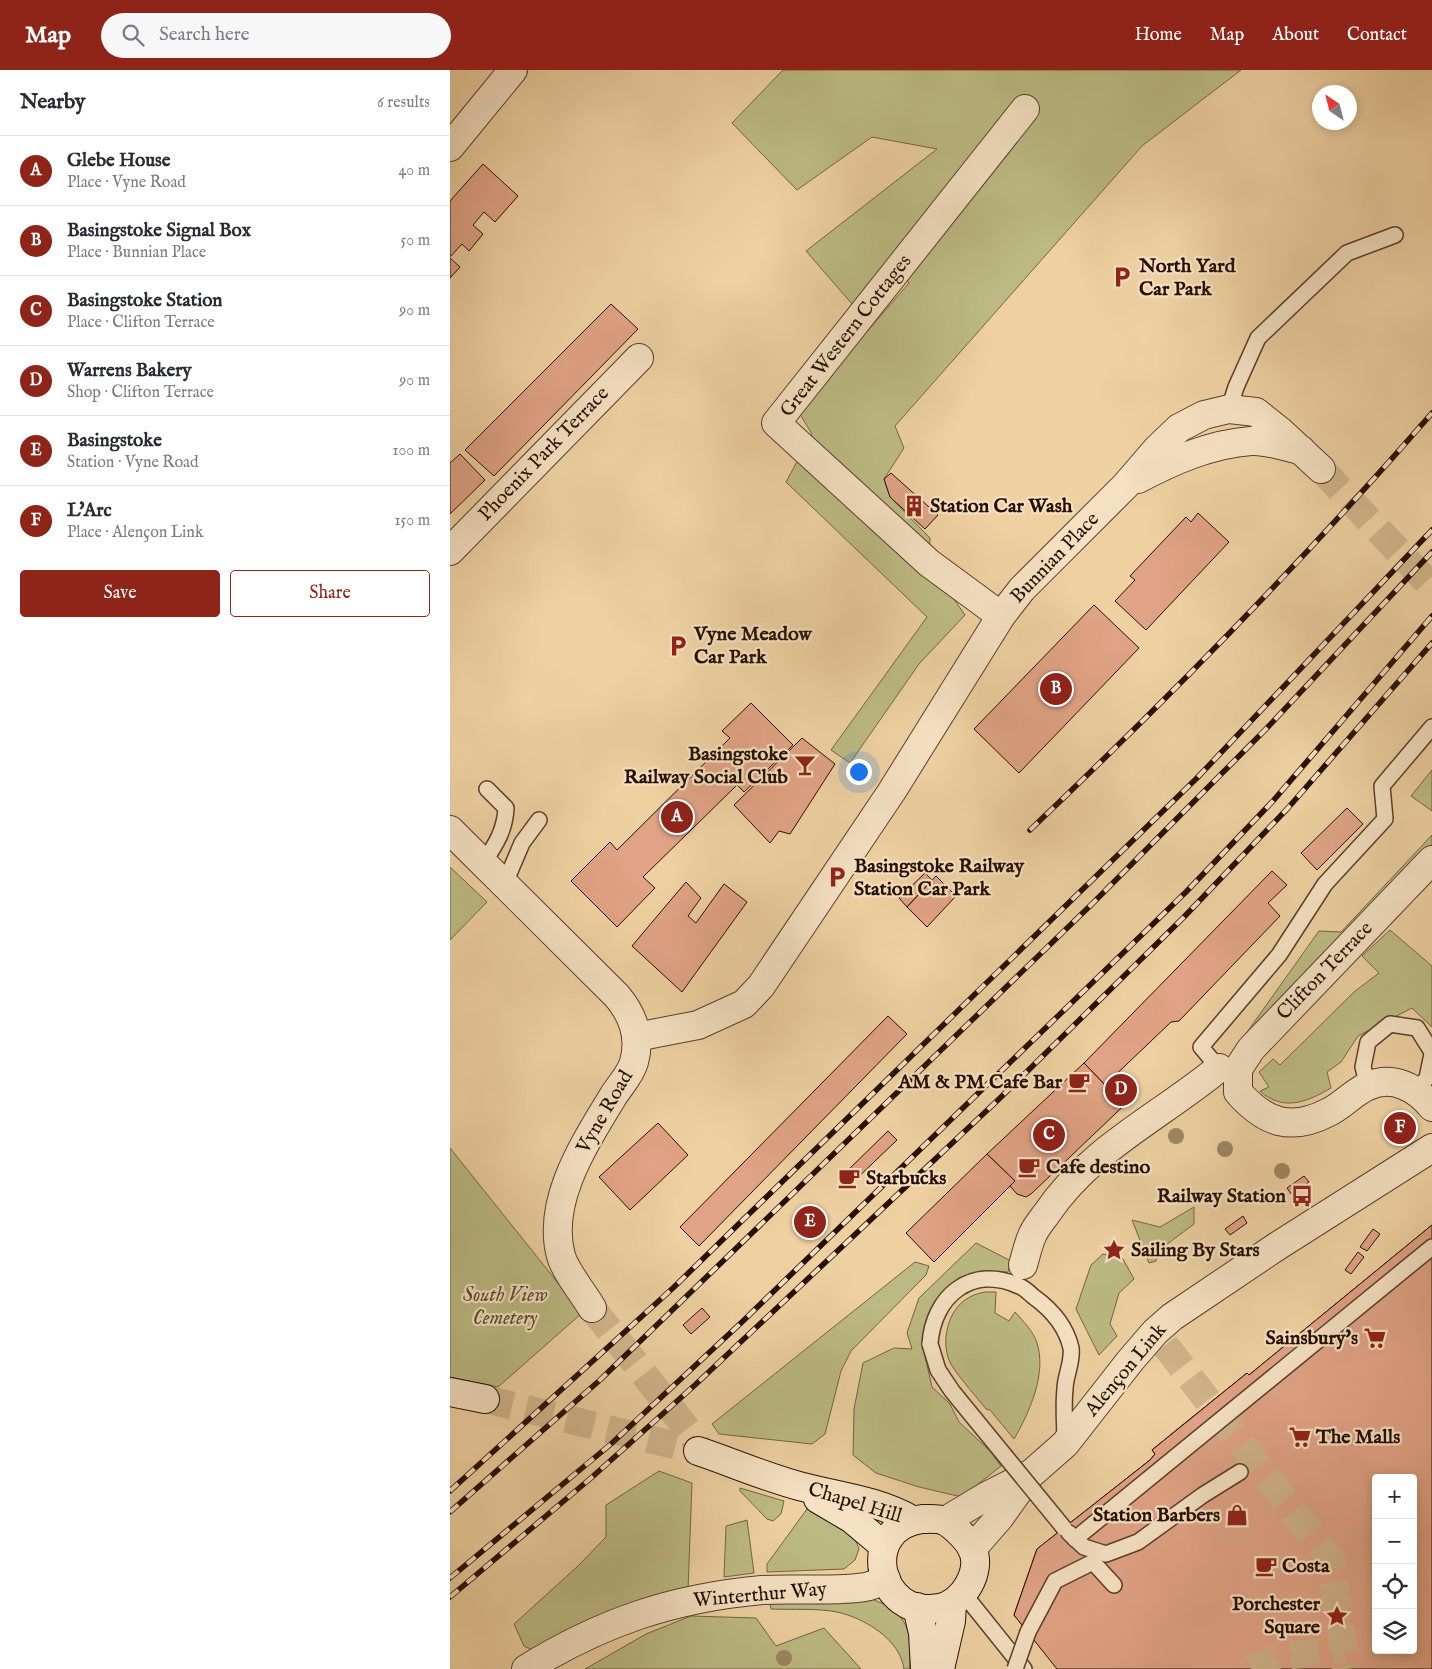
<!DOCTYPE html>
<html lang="en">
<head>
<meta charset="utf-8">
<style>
	body { margin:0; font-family:"IM FELL English",serif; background:#f7f7f7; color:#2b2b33 }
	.controls { position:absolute; right:15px; bottom:15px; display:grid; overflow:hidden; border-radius:5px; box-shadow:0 2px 12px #0003 }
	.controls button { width:45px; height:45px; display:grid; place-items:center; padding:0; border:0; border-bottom:1px solid #e1e1e2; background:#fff; color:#2b2b33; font:25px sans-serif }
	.compass { position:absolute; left:862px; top:15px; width:45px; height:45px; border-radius:50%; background:#fff; box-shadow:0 2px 12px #0003; rotate:325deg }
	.you { position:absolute; left:408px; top:701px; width:18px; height:18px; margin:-12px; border:4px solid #fff; border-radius:50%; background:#1a73e8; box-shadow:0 0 0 8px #1a73e833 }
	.badge { display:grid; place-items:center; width:32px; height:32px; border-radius:50%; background:#8f2418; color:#fff; font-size:16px; font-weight:700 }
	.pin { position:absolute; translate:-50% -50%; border:2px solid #fff; box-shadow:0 1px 5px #0006 }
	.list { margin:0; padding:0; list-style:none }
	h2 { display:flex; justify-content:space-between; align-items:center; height:65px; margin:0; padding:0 20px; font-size:21px }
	h2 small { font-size:16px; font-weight:400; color:#7c7c81 }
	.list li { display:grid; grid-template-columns:32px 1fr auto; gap:15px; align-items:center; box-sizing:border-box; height:70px; padding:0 20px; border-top:1px solid #e1e1e2 }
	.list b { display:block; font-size:19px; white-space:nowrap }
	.list p { margin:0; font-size:16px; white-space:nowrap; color:#7c7c81 }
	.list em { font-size:16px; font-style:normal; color:#7c7c81 }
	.actions { display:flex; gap:10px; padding:15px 20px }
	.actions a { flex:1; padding:11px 0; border:1px solid #8f2418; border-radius:5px; text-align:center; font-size:18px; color:#8f2418 }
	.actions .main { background:#8f2418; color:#fff }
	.icon { flex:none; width:28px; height:28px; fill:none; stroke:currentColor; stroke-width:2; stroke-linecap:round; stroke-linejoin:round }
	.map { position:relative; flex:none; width:982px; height:1599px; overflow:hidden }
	header { display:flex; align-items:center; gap:30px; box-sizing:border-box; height:70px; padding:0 25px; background:#8f2418; color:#fff }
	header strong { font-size:24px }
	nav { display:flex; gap:28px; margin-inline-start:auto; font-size:18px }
	.search { width:350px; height:45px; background:#f7f7f7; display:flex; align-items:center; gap:12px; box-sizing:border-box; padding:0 18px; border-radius:28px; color:#7c7c81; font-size:19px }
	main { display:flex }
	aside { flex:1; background:#fff }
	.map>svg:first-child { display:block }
	.green { fill:#bcba82; stroke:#726442 }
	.building { fill:#e0a385; stroke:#270f03; fill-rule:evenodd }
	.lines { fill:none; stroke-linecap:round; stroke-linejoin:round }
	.street-tunnel { stroke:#d0b389; stroke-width:28; stroke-dasharray:28 14; stroke-linecap:butt }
	.secondary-tunnel { stroke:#d0b389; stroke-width:28; stroke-dasharray:28 14; stroke-linecap:butt }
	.lane-casing { stroke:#593f2a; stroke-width:18 }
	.street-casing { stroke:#593f2a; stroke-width:30 }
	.secondary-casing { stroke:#270f03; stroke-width:30 }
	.lane { stroke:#f4e0c2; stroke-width:15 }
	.street { stroke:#f4e0c2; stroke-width:28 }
	.secondary { stroke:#f4e0c2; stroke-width:28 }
	.rail-casing { stroke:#270f03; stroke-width:5.5 }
	.rail { stroke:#f4e0c2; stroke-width:4; stroke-dasharray:11; stroke-linecap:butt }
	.lane-bridge-casing { stroke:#593f2a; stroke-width:18; stroke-linecap:butt }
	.lane-bridge { stroke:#f4e0c2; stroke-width:15 }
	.tree { fill:#9d8762 }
	.labels { text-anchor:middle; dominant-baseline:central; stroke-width:4.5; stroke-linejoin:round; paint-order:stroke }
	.poi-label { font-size:20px; font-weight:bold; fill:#270f03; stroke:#f4e0c2; text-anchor:start }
	.street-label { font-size:20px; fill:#270f03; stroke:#f4e0c2 }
	.park-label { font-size:20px; font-style:italic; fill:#5b4b2f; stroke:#f4e0c2 }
</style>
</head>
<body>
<header>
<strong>Map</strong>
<div class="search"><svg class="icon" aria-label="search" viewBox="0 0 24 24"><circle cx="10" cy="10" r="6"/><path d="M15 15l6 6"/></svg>Search here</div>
<nav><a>Home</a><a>Map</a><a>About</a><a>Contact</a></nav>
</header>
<main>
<aside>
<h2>Nearby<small>6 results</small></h2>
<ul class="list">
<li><span class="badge">A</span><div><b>Glebe House</b><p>Place · Vyne Road</p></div><em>40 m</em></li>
<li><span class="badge">B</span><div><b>Basingstoke Signal Box</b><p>Place · Bunnian Place</p></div><em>50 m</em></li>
<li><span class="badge">C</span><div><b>Basingstoke Station</b><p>Place · Clifton Terrace</p></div><em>90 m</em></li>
<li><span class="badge">D</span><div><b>Warrens Bakery</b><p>Shop · Clifton Terrace</p></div><em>90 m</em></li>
<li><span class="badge">E</span><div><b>Basingstoke</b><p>Station · Vyne Road</p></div><em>100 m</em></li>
<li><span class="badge">F</span><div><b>L'Arc</b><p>Place · Alençon Link</p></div><em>150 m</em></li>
</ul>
<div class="actions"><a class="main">Save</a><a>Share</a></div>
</aside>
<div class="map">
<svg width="982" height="1599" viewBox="0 0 982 1599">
	<rect width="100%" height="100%" fill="#eed0a1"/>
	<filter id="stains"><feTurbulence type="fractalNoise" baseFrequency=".004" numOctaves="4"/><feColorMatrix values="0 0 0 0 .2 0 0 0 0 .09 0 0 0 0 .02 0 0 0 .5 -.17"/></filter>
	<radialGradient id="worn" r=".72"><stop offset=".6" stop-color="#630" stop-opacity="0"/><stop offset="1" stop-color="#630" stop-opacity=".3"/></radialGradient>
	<!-- green -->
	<g class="green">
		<path d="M333 0H791L692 76 445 356 454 378 434 409 440 427 480 468 479 493 515 545 469 594 400 693 381 680 477 547 336 412 362 364 348 341 459 213 442 184 403 235 356 181 487 79 422 67 347 120 282 53Z"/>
		<path d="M982 700V741L961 726Z"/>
		<path d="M982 765V778L800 971 795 965 869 861 891 862Z"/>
		<path d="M0 797 37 832 0 870Z"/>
		<path d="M940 860 982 896V957L962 938 908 966 891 992 877 1002 881 1018C857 1032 833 1042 810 1021L819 1017 809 1002 823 989 830 995 904 922 929 903 912 886Z"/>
		<path d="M0 1078 132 1243 48 1317 0 1307Z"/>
		<path d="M744 1137V1154L708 1181 706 1191 699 1193 682 1150 710 1157Z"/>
		<path d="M526 1173 561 1191 558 1202 531 1204 490 1226 474 1282 482 1317 500 1334 509 1352 540 1381 551 1396 512 1427 469 1417 426 1403 403 1385 404 1339 413 1293 444 1278 462 1279 457 1263 469 1228Z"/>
		<path d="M653 1184 673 1189 684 1209 669 1223 660 1254 667 1266 649 1285 626 1239 641 1195Z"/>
		<path d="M465 1192 479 1196 476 1205 401 1281 391 1301 375 1364 362 1374 269 1364 262 1354Z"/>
		<path d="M535 1222H546L545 1243 559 1251 565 1242C573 1251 583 1261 587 1273 597 1304 579 1343 564 1369L540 1340 536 1339C525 1325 512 1311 502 1296 489 1275 497 1238 520 1227 525 1224 530 1223 535 1222Z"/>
		<path d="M209 1401 242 1413 238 1520 90 1584 74 1576 64 1554 128 1496 156 1467V1435Z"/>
		<path d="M290 1418 334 1431 331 1444 323 1451 317 1449 290 1421Z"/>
		<path d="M357 1439C381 1449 400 1452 409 1479L405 1490 394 1499 317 1502V1494Z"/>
		<path d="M297 1450 304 1503 274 1507 276 1456Z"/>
		<path d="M422 1529C428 1532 438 1535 444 1540 461 1554 463 1579 459 1599H454C450 1569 414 1548 387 1542 366 1538 342 1540 321 1539L320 1533Z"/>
		<path d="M241 1546 306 1548 326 1576 374 1558 411 1599H135L196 1564Z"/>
	</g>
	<!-- building -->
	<g class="building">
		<path d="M33 94 68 126 45 152 34 142 23 155 33 164 19 181 12 174 0 187V131Z"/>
		<path d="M0 188 10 197 0 208Z"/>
		<path d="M161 234 188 259 44 406 15 380Z"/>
		<path d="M10 384 35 410 0 444V393Z"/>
		<path d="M441 403 488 445 475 459 440 427 434 409Z"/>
		<path d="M748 443 779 472 696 560 665 531 685 510 680 506 736 447 741 452Z"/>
		<path d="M644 535 689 578 569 703 524 659Z"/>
		<path d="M301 633 343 675 294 722 287 715 193 807 205 818 167 857 121 811 160 772 167 780 280 668 272 661Z"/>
		<path d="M352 668 385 694 340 764 329 761 320 773 284 735Z"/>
		<path d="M897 738 913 754 867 800 851 783Z"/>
		<path d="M822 801 837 815 818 833 830 846 729 951 721 952 655 1015 634 993Z"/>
		<path d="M475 803 482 810 457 837 449 828Z"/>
		<path d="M486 806 506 826 477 857 457 837Z"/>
		<path d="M236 812 251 828 238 846 246 853 274 814 297 832 232 922 182 876Z"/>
		<path d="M438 946 457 964 249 1176 230 1157Z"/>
		<path d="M634 993 655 1015 668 1003 682 1013 685 1025 581 1124 576 1127 567 1124 560 1116 565 1111 537 1084Z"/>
		<path d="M208 1053 238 1085 180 1140 149 1107Z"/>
		<path d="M438 1061 447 1070 401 1114 393 1105Z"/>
		<path d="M537 1084 565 1111 484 1192 456 1163Z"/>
		<path d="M854 1106 859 1112 841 1124 837 1118Z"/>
		<path d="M793 1146 797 1153 780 1165 775 1159Z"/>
		<path d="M982 1155V1570L963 1546V1408H926V1498L908 1476 786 1573 807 1599H608L564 1545 587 1479 700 1390 705 1384 702 1380 735 1353 797 1303 799 1305Z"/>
		<path d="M982 1155V1599H607L564 1545 587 1479 700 1390 705 1384 702 1380 760 1333 797 1303 799 1305ZM926 1408H963V1580H926Z"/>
		<path d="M923 1159 930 1164 917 1181 910 1177Z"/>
		<path d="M908 1182 914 1187 901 1204 895 1200Z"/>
		<path d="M252 1238 260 1247 241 1264 233 1255Z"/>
	</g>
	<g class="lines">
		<!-- street-tunnel -->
		<g class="street-tunnel">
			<path d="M871 399 982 517"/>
			<path d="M142 1238 245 1369 248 1381"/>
			<path d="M715 1275 881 1490 896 1599"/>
			<path d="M801 1599 834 1586 894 1579"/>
		</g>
		<!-- secondary-tunnel -->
		<path class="secondary-tunnel" d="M35 1329 248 1381"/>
		<!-- lane casing -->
		<g class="lane-casing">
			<g id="lane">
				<path d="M779 339 786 317 808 268 897 183 945 165"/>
				<path d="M34 792C46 774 55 760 56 738L37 719"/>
				<path d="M55 813 72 773 89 750"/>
				<path d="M773 1003 751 977 829 885 875 814 935 749 932 716 982 657"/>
				<path d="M918 1016 913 997 918 972 940 954 967 958 982 982"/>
				<path d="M965 1021 977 1008 982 984"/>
				<path d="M480 1274C483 1226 522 1194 569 1216 575 1218 579 1223 584 1227 602 1240 616 1256 621 1278 623 1292 615 1306 615 1319 613 1337 615 1355 615 1373"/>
				<path d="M619 1463 634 1477 656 1484 688 1472 753 1425 790 1402"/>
				<path d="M625 1469 982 1177"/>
				<path d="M513 1523 574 1599"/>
				<path d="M578 1562 605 1511 643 1492 664 1515"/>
			</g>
		</g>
		<!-- street casing -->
		<g class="street-casing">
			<g id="street">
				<path d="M0 77 63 0"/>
				<path d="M688 409C724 390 761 374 801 371 817 370 836 377 851 380"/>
				<path d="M0 481 189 288"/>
				<path d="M551 546 479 493 326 353 575 39"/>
				<path d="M0 760 167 926C183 945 191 967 184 992 180 1006 169 1016 162 1028 135 1073 96 1131 111 1186 115 1201 134 1224 142 1238"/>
				<path d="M982 790 801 979 788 999V1022C815 1053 841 1062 879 1042 893 1035 904 1022 918 1016 942 1005 966 1017 982 1037"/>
				<path d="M186 967 248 955 294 934 311 916 442 721 551 546 572 519 676 415 707 379 729 358 754 345 779 339 806 342 831 362 871 399"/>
				<path d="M573 1195C576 1185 578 1175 582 1166 585 1158 592 1150 597 1143 640 1079 711 1046 769 998"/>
				<path d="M495 1451 535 1427 582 1403 615 1374 680 1291 705 1262 722 1247 826 1177 982 1078"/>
				<path d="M522 1479 549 1448 579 1406"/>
				<path d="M76 1599C152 1552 223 1528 312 1520 345 1518 385 1522 415 1517 422 1516 430 1512 436 1509"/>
			</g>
		</g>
		<!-- secondary casing -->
		<g class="secondary-casing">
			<g id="secondary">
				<path d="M0 1322 35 1329"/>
				<path d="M248 1381C281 1392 315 1407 349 1416 386 1426 428 1430 462 1450"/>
				<path d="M368 1429 402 1449 434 1476"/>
				<path d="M472 1449C479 1449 488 1448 495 1451 504 1456 517 1469 522 1478 533 1501 513 1534 489 1538 428 1550 407 1458 472 1449Z"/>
				<path d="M467 1537 473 1563 475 1599"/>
				<path d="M490 1599 501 1551 502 1534"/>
			</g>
		</g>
		<!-- lane -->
		<use href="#lane" class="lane"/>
		<!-- street -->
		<use href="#street" class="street"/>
		<!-- secondary -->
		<use href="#secondary" class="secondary"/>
		<!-- rail casing -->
		<g class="rail-casing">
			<g id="rail">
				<path d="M580 760C720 627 855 489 982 343"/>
				<path d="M0 1421 223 1218 747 708 982 460"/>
				<path d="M0 1442 150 1310 643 833 817 658 982 482"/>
				<path d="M0 1508 161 1374 292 1252 736 822 823 731 982 546"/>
				<path d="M0 1527 141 1408 245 1315 548 1030 734 847 838 738 982 573"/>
			</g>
		</g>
		<!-- rail -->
		<use href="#rail" class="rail"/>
		<!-- lane-bridge casing -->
		<g class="lane-bridge-casing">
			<g id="lane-bridge">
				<path d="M480 1274 488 1300 502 1321 614 1458"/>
				<path d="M565 1599 578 1562"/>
			</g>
		</g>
		<!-- lane-bridge -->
		<use href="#lane-bridge" class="lane-bridge"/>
	</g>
	<!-- trees -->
	<g class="tree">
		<circle cx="726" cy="1066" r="8"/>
		<circle cx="775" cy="1079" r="8"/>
		<circle cx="832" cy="1101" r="8"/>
		<circle cx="334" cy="1588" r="8"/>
	</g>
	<!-- icons -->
	<defs>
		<g id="parking-bare" transform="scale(1.725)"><path d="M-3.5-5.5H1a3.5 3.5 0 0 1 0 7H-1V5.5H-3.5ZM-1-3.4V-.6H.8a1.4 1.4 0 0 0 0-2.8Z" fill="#8f2418" stroke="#f4e0c2" stroke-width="2.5" paint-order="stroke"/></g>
		<g id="building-bare" transform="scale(1.725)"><path d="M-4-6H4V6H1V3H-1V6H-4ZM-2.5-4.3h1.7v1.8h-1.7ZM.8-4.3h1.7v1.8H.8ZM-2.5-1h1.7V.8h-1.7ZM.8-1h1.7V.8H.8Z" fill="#8f2418" stroke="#f4e0c2" stroke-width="2.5" paint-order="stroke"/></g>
		<g id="bar-bare" transform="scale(1.725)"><path d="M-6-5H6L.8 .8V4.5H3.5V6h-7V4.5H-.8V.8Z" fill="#8f2418" stroke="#f4e0c2" stroke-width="2.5" paint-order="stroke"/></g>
		<g id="cafe-bare" transform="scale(1.725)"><path d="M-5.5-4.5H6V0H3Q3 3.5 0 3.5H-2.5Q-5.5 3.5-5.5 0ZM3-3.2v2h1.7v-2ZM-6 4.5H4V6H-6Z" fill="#8f2418" stroke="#f4e0c2" stroke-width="2.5" paint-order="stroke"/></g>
		<g id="bus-bare" transform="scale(1.725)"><path d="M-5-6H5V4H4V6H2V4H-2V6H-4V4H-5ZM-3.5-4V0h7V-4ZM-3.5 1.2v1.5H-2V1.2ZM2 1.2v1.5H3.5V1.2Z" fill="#8f2418" stroke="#f4e0c2" stroke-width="2.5" paint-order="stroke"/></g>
		<g id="sight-bare" transform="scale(1.725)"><path d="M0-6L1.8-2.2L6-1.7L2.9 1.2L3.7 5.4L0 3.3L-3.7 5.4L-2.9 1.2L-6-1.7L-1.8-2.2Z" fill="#8f2418" stroke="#f4e0c2" stroke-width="2.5" paint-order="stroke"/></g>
		<g id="supermarket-bare" transform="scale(1.725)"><path d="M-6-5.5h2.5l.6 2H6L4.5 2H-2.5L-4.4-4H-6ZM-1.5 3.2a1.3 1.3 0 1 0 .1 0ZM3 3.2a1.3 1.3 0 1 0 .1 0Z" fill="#8f2418" stroke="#f4e0c2" stroke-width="2.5" paint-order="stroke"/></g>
		<g id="shop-bare" transform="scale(1.725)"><path d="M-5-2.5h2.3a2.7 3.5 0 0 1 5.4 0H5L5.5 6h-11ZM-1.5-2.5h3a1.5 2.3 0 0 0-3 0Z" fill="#8f2418" stroke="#f4e0c2" stroke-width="2.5" paint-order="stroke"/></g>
	</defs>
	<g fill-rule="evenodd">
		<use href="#parking-bare" x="672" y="207"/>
		<use href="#building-bare" x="464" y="436"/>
		<use href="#parking-bare" x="228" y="576"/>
		<use href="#bar-bare" x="355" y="695"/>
		<use href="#parking-bare" x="387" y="807"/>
		<use href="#cafe-bare" x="629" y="1012"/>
		<use href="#cafe-bare" x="579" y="1097"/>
		<use href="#cafe-bare" x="399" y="1108"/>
		<use href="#bus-bare" x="852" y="1126"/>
		<use href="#sight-bare" x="664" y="1180"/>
		<use href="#supermarket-bare" x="925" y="1268"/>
		<use href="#supermarket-bare" x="850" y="1367"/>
		<use href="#shop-bare" x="787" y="1445"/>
		<use href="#cafe-bare" x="816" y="1496"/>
		<use href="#sight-bare" x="887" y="1546"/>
	</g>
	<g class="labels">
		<!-- poi labels -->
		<g class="poi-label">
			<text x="689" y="196">North Yard<tspan x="689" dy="23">Car Park</tspan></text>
			<text x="480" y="436">Station Car Wash</text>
			<text x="244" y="564">Vyne Meadow<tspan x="244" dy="23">Car Park</tspan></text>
			<text x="338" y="684" text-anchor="end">Basingstoke<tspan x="338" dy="23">Railway Social Club</tspan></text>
			<text x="404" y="796">Basingstoke Railway<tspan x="404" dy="23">Station Car Park</tspan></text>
			<text x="612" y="1012" text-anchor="end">AM &amp; PM Cafe Bar</text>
			<text x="596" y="1097">Cafe destino</text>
			<text x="416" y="1108">Starbucks</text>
			<text x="836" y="1126" text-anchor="end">Railway Station</text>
			<text x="681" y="1180">Sailing By Stars</text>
			<text x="908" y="1268" text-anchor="end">Sainsbury's</text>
			<text x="866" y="1367">The Malls</text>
			<text x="770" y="1445" text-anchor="end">Station Barbers</text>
			<text x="832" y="1496">Costa</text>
			<text x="870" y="1534" text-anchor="end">Porchester<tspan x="870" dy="23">Square</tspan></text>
		</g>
		<!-- street labels -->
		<g class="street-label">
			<text transform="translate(396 266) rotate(-52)">Great Western Cottages</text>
			<text transform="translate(94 384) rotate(-46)">Phoenix Park Terrace</text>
			<text transform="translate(605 488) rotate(-46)">Bunnian Place</text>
			<text transform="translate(875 901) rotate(-46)">Clifton Terrace</text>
			<text transform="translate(155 1042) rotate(-60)">Vyne Road</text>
			<text transform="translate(676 1300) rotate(-50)">Alençon Link</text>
			<text transform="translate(405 1433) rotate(17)">Chapel Hill</text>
			<text transform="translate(310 1525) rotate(-5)">Winterthur Way</text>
		</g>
		<!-- park labels -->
		<g class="park-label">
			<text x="55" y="1225">South View<tspan x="55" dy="23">Cemetery</tspan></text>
		</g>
	</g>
	<rect width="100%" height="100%" filter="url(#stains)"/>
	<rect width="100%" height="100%" fill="url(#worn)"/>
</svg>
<div class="controls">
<button>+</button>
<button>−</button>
<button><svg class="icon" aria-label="locate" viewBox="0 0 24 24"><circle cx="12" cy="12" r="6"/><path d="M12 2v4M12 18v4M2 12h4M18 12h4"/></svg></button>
<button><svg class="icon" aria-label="layers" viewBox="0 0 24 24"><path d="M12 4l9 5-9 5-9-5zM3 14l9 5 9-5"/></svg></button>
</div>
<svg class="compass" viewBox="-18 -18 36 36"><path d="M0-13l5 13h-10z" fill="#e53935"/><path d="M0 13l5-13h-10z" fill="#7c7c81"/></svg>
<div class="you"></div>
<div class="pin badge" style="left:227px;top:747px">A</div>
<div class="pin badge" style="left:606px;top:619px">B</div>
<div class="pin badge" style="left:599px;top:1065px">C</div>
<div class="pin badge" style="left:671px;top:1020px">D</div>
<div class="pin badge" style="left:360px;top:1152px">E</div>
<div class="pin badge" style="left:950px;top:1058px">F</div>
</div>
</main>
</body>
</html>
